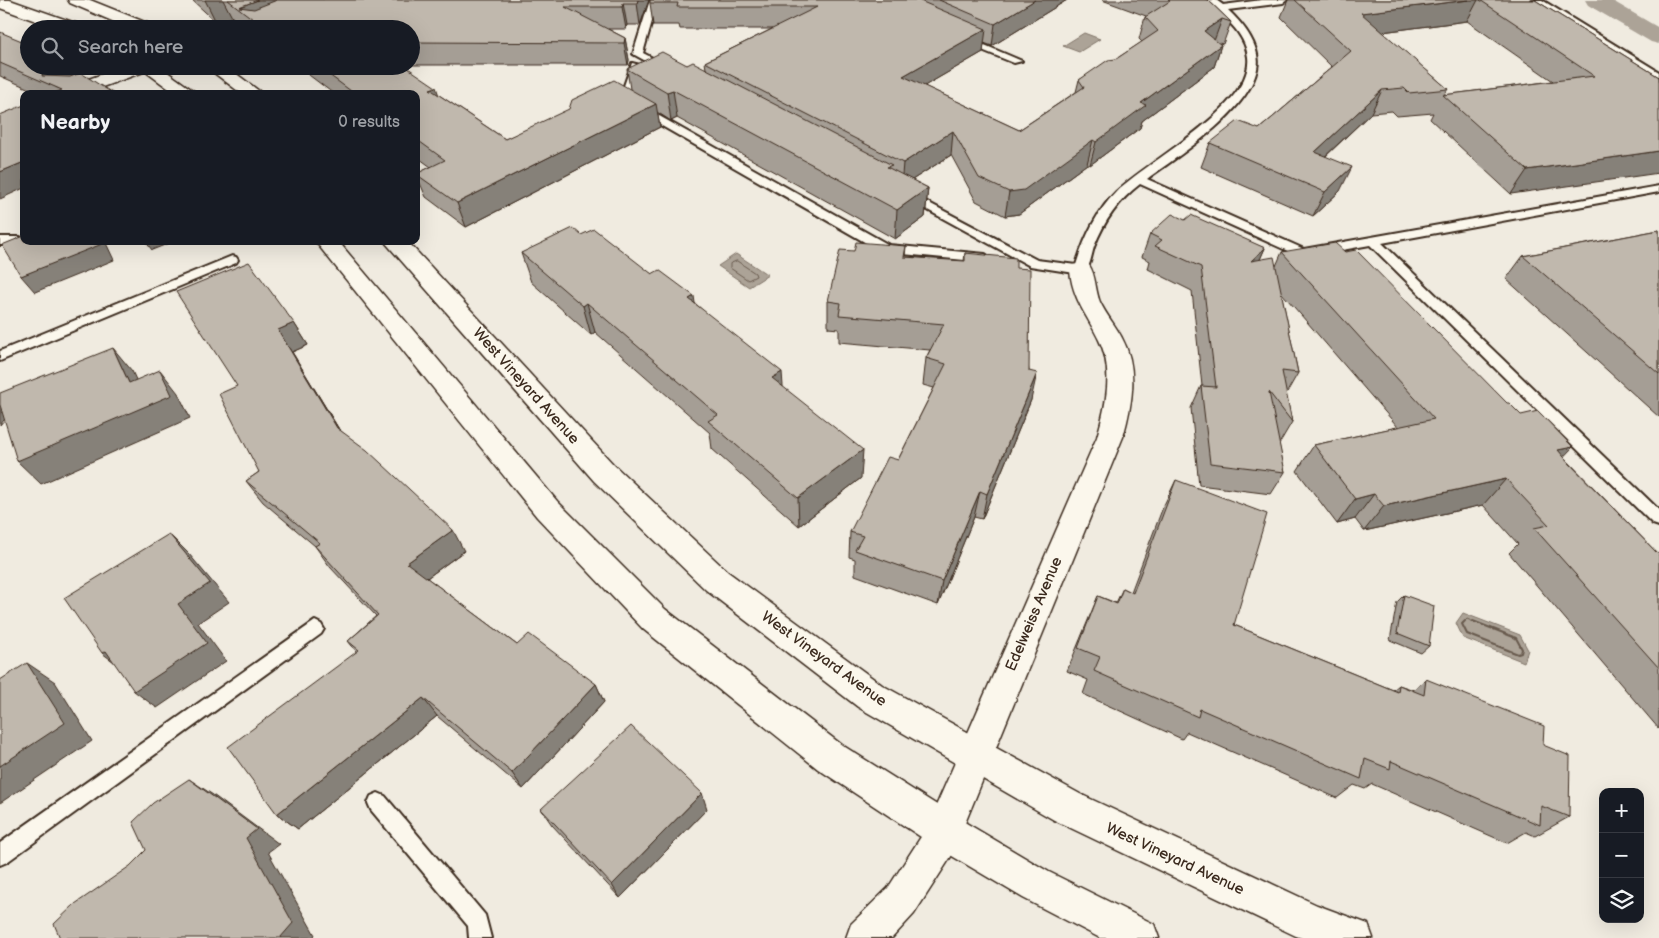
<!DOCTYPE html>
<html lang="en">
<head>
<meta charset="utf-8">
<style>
	body { margin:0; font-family:"Balsamiq Sans",sans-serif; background:#242831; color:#f1f3f6 }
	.controls { position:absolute; right:15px; bottom:15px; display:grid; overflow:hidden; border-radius:10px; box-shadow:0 5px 20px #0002 }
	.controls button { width:45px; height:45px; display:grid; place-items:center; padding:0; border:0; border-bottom:1px solid #363941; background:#171b24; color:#f1f3f6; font:25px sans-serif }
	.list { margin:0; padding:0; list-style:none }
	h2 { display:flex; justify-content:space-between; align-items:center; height:65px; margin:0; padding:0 20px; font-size:21px }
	h2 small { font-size:16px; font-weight:400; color:#9ea1a6 }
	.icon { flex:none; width:28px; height:28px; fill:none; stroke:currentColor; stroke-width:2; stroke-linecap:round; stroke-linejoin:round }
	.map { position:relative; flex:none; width:1659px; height:938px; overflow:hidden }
	.search { position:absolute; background:#171b24; box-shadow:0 5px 20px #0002; left:20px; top:20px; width:400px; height:55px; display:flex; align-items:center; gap:12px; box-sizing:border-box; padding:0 18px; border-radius:28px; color:#9ea1a6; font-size:19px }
	.panel { position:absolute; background:#171b24; box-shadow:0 5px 20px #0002; left:20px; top:90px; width:400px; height:155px; border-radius:10px }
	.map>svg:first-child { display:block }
	.water { fill:#aca397; stroke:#7f7367 }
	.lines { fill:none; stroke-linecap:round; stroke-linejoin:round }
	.shore-far1 { stroke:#685a4e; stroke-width:1 }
	.shore { stroke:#685a4e; stroke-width:2 }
	.canal { fill:#aca397; fill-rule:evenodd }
	.lane-casing { stroke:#3b2a1e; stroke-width:4 }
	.street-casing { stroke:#3b2a1e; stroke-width:3 }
	.secondary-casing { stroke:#3b2a1e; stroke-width:3 }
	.lane { fill:#fbf7ec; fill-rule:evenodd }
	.street { fill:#fbf7ec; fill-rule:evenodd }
	.secondary { fill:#fbf7ec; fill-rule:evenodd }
	.wall { fill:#a59e95; stroke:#3b2a1e; fill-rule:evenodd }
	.shaded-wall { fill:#868179; stroke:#3b2a1e }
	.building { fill:#c0b8ad; stroke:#3b2a1e }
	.labels { text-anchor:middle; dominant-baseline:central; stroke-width:4; stroke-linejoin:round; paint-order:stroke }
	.street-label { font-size:15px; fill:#3b2a1e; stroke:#fbf7ec }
</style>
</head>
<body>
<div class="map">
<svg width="1659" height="938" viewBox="0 0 1659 938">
	<rect width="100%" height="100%" fill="#f0ebe0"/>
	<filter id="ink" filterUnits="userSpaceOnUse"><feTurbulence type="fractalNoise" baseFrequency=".02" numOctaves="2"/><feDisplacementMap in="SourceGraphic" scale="10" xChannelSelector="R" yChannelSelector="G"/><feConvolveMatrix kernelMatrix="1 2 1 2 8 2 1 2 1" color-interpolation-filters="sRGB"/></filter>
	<g filter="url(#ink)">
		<!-- water -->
		<g class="water">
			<path d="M1084 33 1100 39 1079 52 1063 46Z"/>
			<path d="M736 254 768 275 749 287 718 266Z"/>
			<path d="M1463 613 1520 635 1528 650 1524 662 1463 638 1456 623Z"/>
		</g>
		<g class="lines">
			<!-- shore-far1 -->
			<g class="shore-far1">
				<path d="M737 261 755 273 756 276 748 280 730 268V264Z"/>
				<path d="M1463 623 1467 619 1476 623"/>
			</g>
			<!-- shore -->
			<path class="shore" d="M1465 621 1462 624 1467 634 1518 654 1521 653 1522 649 1516 638 1473 621"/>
			<!-- canal -->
			<path class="canal" d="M1585 0H1611L1659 28V44L1651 42 1588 5Z"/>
			<!-- lane casing -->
			<g class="lane-casing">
				<g id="lane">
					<path d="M650 0H658L643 53 670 67V71H664L633 54Z"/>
					<path d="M1207 0H1216L1223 5 1262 0H1287L1283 3 1228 10C1243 24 1262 47 1257 69 1248 112 1181 154 1147 179L1304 249 1659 186V192L1382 243 1659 510V526L1653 524 1370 245 1303 257 1299 256 1140 184C1118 201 1104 221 1094 247 1091 256 1090 271 1081 274L1030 266 902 196 904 194H912L1037 260 1076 265C1084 239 1096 212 1116 192 1147 161 1254 107 1248 57 1245 31 1223 18 1207 0Z"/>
					<path d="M1532 0H1542L1659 72V79Z"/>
					<path d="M962 38H968L1022 61 1014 63 962 42Z"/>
					<path d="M632 63 640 65 629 99 889 245 985 254 991 258 985 262 882 252 620 102 619 100Z"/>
					<path d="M0 237H20L26 241 20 245H0Z"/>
					<path d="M232 256 236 257 238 260 236 263 0 361V351Z"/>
					<path d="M315 621 321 624 324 629 321 634 7 862 0 865V843Z"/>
					<path d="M378 793 385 796 485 915 491 938H469L468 926 371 810 368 803 371 796Z"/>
				</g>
			</g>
			<!-- street casing -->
			<g class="street-casing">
				<g id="street">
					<path d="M125 66H152L149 70 83 94H56L58 90Z"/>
					<path d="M1081 263 1089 265C1096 275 1095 290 1100 302 1106 315 1116 326 1122 338 1139 369 1132 405 1123 437L952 855 914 914 892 938H846L851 924 888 888 926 829 1097 437C1106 406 1114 370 1099 340 1087 315 1072 298 1070 270L1073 265Z"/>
				</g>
			</g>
			<!-- secondary casing -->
			<g class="secondary-casing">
				<g id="secondary">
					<path d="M0 0H10L81 25 83 29H58L0 8Z"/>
					<path d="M68 0H90L152 25 154 29H131L70 3Z"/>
					<path d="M138 66H159L198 94H176Z"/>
					<path d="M205 66H226L263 94H242Z"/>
					<path d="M315 241H338L557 501 665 609 842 745 956 817 1049 872 1154 924 1159 938H1100L1023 898 930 843 818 769 643 629 537 517Z"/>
					<path d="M384 241H407L614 465 728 572 882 685 1080 794 1317 905 1368 924 1373 938H1302L1296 936 1054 820 858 707 706 590 594 481Z"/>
				</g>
			</g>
			<!-- lane -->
			<use href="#lane" class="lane"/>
			<!-- street -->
			<use href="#street" class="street"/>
			<!-- secondary -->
			<use href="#secondary" class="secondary"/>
		</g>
		<!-- wall -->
		<g class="wall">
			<path d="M192 0H649L640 25H627L626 29H608L625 38 629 60 628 65H411V29H247L232 17 216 22Z"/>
			<path d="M650 0H1067L992 46 984 43 983 52 924 86 1019 130 1076 92 1079 80 1116 59 1142 42 1139 39 1145 17 1146 16 1102 0H1208L1231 22 1223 44 1219 43 1221 45 1214 67 1142 121 1140 128 1090 165 1087 164 1019 214 1005 216 976 201 951 155 912 180 928 188 925 217 895 239 677 118 671 121 657 112 660 127 466 227 426 197 416 174 431 167 416 156V94H334L297 66H405L439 95 505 139 630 89 627 69 687 65 706 69 705 62 772 29H680L679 25H653L650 3Z"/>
			<path d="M1288 0H1535L1659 77 1511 194 1430 119 1433 113 1397 116 1392 111 1371 113 1325 157 1340 191 1313 216 1201 167 1210 143 1259 129 1332 67 1281 17ZM1467 21 1553 81 1444 95 1448 89 1382 32Z"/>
			<path d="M0 32 66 66 72 76 114 94H41L0 76Z"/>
			<path d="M1185 220 1265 248 1260 259 1276 266 1282 252H1345L1564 457 1659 555V729L1509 553 1518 544 1483 505 1364 531 1355 519 1337 524 1297 471 1314 445 1398 427 1281 292 1298 373 1286 394 1292 422 1279 444 1285 472 1271 494 1199 485 1191 408 1201 386H1202L1192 291 1148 269 1150 261 1142 257 1150 234Z"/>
			<path d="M1659 230V417L1506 279 1523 256Z"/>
			<path d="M581 235 652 274 695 303 783 388 861 478 799 526 712 449 710 433 595 332 591 335 531 282 521 253Z"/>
			<path d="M906 246 905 257 964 261 965 253 1016 268 1029 371 1031 400 982 519 974 517 938 605 855 575V559L849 557 850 532 898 460 934 388 923 385 926 358 930 350 839 342V329L828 328V301L854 251Z"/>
			<path d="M294 323 308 345 292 352 338 428 464 551 427 578 517 645 596 684 604 702 523 789 437 716 298 829 277 814 356 651 348 641 376 616 330 567 315 546 263 502 246 481 259 472 237 386Z"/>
			<path d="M1176 480 1234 625 1393 690 1399 685 1414 690 1426 679 1543 745 1569 817 1535 836 1526 832 1507 843 1372 784 1365 789 1354 785 1337 798 1187 732 1182 739 1083 694 1088 680 1067 671 1098 596 1116 603 1123 588 1131 592 1163 507Z"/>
			<path d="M1404 595 1429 646 1421 653 1390 640 1397 602Z"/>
			<path d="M541 809H707L620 898 552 825Z"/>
		</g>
		<!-- shaded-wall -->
		<g class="shaded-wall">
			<path d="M205 0H223L232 17 216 22Z"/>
			<path d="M258 0H324L261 25 239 7Z"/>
			<path d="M638 0H649L640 25 637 3Z"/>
			<path d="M1035 0H1067L992 46 995 24Z"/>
			<path d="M1469 0H1478L1467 21 1351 36 1361 13Z"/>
			<path d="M623 3 627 25 626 29 622 7Z"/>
			<path d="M1222 19 1214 41 1204 31Z"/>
			<path d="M986 29 983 52 902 99 903 76Z"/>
			<path d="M625 38 629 60 628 65 624 43Z"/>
			<path d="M1221 45 1214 67 1142 121 1140 128 1090 165 1096 142 1141 103Z"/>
			<path d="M53 66H66L76 82 57 88 42 76 44 69Z"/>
			<path d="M436 87 444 110 430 89Z"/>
			<path d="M673 90 677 118 671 121 667 92Z"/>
			<path d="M1382 90 1371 113 1304 176 1315 152Z"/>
			<path d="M656 104 660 127 466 227 457 203Z"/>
			<path d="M953 131 951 155 901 187 903 163Z"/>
			<path d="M1093 140 1087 164 1019 214 1005 216 1009 192Z"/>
			<path d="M1659 151V173L1511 194 1527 170Z"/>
			<path d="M24 162V188L0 199V172Z"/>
			<path d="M1352 167 1340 191 1313 216 1325 192Z"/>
			<path d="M928 188 925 217 895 239 897 210Z"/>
			<path d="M101 241H105L114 260 35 292 21 276Z"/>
			<path d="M145 241H175L152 250Z"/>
			<path d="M1265 248 1255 271 1251 261Z"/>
			<path d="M694 296 698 325 689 299Z"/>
			<path d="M587 303 595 332 591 335 583 306Z"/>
			<path d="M294 323 308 345 292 352 351 449 278 330Z"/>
			<path d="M113 348 132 371 148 406 129 383Z"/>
			<path d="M160 370 178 393 190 418 41 484 17 461Z"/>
			<path d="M782 372 784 400 772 378Z"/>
			<path d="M1037 373 1031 400 982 519 987 494Z"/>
			<path d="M0 405 9 414 0 425Z"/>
			<path d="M1573 447 1548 473 1558 450Z"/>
			<path d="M863 450 861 478 799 526 798 498Z"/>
			<path d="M1506 479 1483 505 1364 531 1384 506Z"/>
			<path d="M980 491 974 517 938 605 942 581Z"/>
			<path d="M1374 494 1355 519 1337 524 1355 499Z"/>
			<path d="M453 530 464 551 420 583 407 563Z"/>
			<path d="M169 534 189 554 229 602 198 623 226 661 157 708 134 691 178 604Z"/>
			<path d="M106 651 126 671 102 653Z"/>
			<path d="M27 663 55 682 92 741 0 803V766Z"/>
			<path d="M596 684 604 702 523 789 512 773Z"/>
			<path d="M423 698 437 716 298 829 277 814Z"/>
			<path d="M189 779 213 795 279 844 268 852 315 935 312 938H280Z"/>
			<path d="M702 793 707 809 620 898 612 885Z"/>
		</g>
		<!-- building -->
		<g class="building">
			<path d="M228 0H258L239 7 254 9 277 0H638L637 3H623L622 7H565L625 38 624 43 411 42V29H266Z"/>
			<path d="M650 0H918L986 29 903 76 1019 130 1084 87 1079 80 1108 60 1116 59 1158 31 1145 17 1170 1 1168 0H1208L1231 22 1222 19 1204 31 1221 45 1141 103 1146 105 1096 142 1093 140 1024 190 1009 192 979 178 953 131 903 163 705 62 817 7H677L678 3H650Z"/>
			<path d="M939 0H1035L995 24Z"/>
			<path d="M1295 0H1469L1361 13 1448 89 1409 93 1404 88 1382 90 1315 152 1352 167 1325 192 1210 143 1238 121 1259 129 1351 51Z"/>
			<path d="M1480 0H1535L1659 77V151L1527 170 1443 95 1594 76Z"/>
			<path d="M0 32 29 44V66H53L44 69 42 76 70 77 81 73 114 94H52L62 90 0 63Z"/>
			<path d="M662 52 687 65 693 62 892 165 887 167 928 188 897 210 673 90 667 92 627 69Z"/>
			<path d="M317 66H405L436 87 430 89 505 139 569 109 572 100 614 80 656 104 457 203 416 174 445 160 416 139V94H355Z"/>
			<path d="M24 105V162L0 172V115Z"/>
			<path d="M1172 214 1185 220 1191 215 1265 248 1251 261 1274 257 1298 373 1282 371 1292 422 1269 392 1285 472 1210 463 1201 386 1216 387 1201 267 1155 246 1162 240 1150 234Z"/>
			<path d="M573 228 581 235 594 229 652 274 659 270 694 296 689 299 782 372 772 378 863 450 798 498 708 421 718 415 587 303 583 306 521 253Z"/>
			<path d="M1659 230V374L1523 256Z"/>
			<path d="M24 236V241H101L102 244 21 276 2 245Z"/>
			<path d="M856 242 906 246 904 257 965 261V253L1016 258V268L1030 269 1029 371 1037 373 987 494 980 491 942 581 855 550 863 536 850 532 888 457 898 460 946 364 926 358 944 324 839 315 841 303 828 301 840 250 854 251Z"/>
			<path d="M1335 243 1345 252 1356 250 1507 403H1509L1521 415 1538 411 1573 447 1558 450 1570 464 1659 555V668L1534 528 1549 525 1506 479 1384 506 1374 494 1355 499 1314 445 1434 419 1282 252Z"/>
			<path d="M249 262 294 323 278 330 337 428 367 450 453 530 407 563 517 645 529 634 596 684 512 773 423 698 277 814 228 747 359 650 348 641 378 615 315 546 320 543 246 481 259 472 219 394 237 386 176 292Z"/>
			<path d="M113 348 129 383 160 370 172 395 17 461 0 405V393Z"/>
			<path d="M1176 480 1267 514 1234 625 1398 692 1399 685 1424 695 1426 679 1544 726 1543 745 1570 756 1569 817 1541 806 1540 825 1391 761 1390 769 1365 759 1361 779 1200 709 1198 717 1094 671 1100 657 1078 648 1098 596 1117 604 1123 588 1133 593Z"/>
			<path d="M169 534 210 583 178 604 207 643 134 691 106 651 102 653 64 598Z"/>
			<path d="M1404 595 1434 606 1429 646 1397 633Z"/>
			<path d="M27 663 65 723 0 766V680Z"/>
			<path d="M631 726 702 793 612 885 541 809Z"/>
			<path d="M189 779 257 829 246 838 293 923 280 938H60L54 924 75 904 130 866 146 850 133 822 153 803Z"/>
		</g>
	</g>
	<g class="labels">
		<!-- street labels -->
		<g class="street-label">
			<text transform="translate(526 386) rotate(48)">West Vineyard Avenue</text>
			<text transform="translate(1034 614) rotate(-67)">Edelweiss Avenue</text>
			<text transform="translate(824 659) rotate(36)">West Vineyard Avenue</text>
			<text transform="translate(1175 859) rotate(25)">West Vineyard Avenue</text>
		</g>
	</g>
</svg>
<div class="controls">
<button>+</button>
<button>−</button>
<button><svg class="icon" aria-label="layers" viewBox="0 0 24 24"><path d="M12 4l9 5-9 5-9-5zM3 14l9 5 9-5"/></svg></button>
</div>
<div class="search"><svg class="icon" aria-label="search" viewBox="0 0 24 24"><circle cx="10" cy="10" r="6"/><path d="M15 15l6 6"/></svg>Search here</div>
<section class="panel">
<h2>Nearby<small>0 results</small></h2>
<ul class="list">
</ul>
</section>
</div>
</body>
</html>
